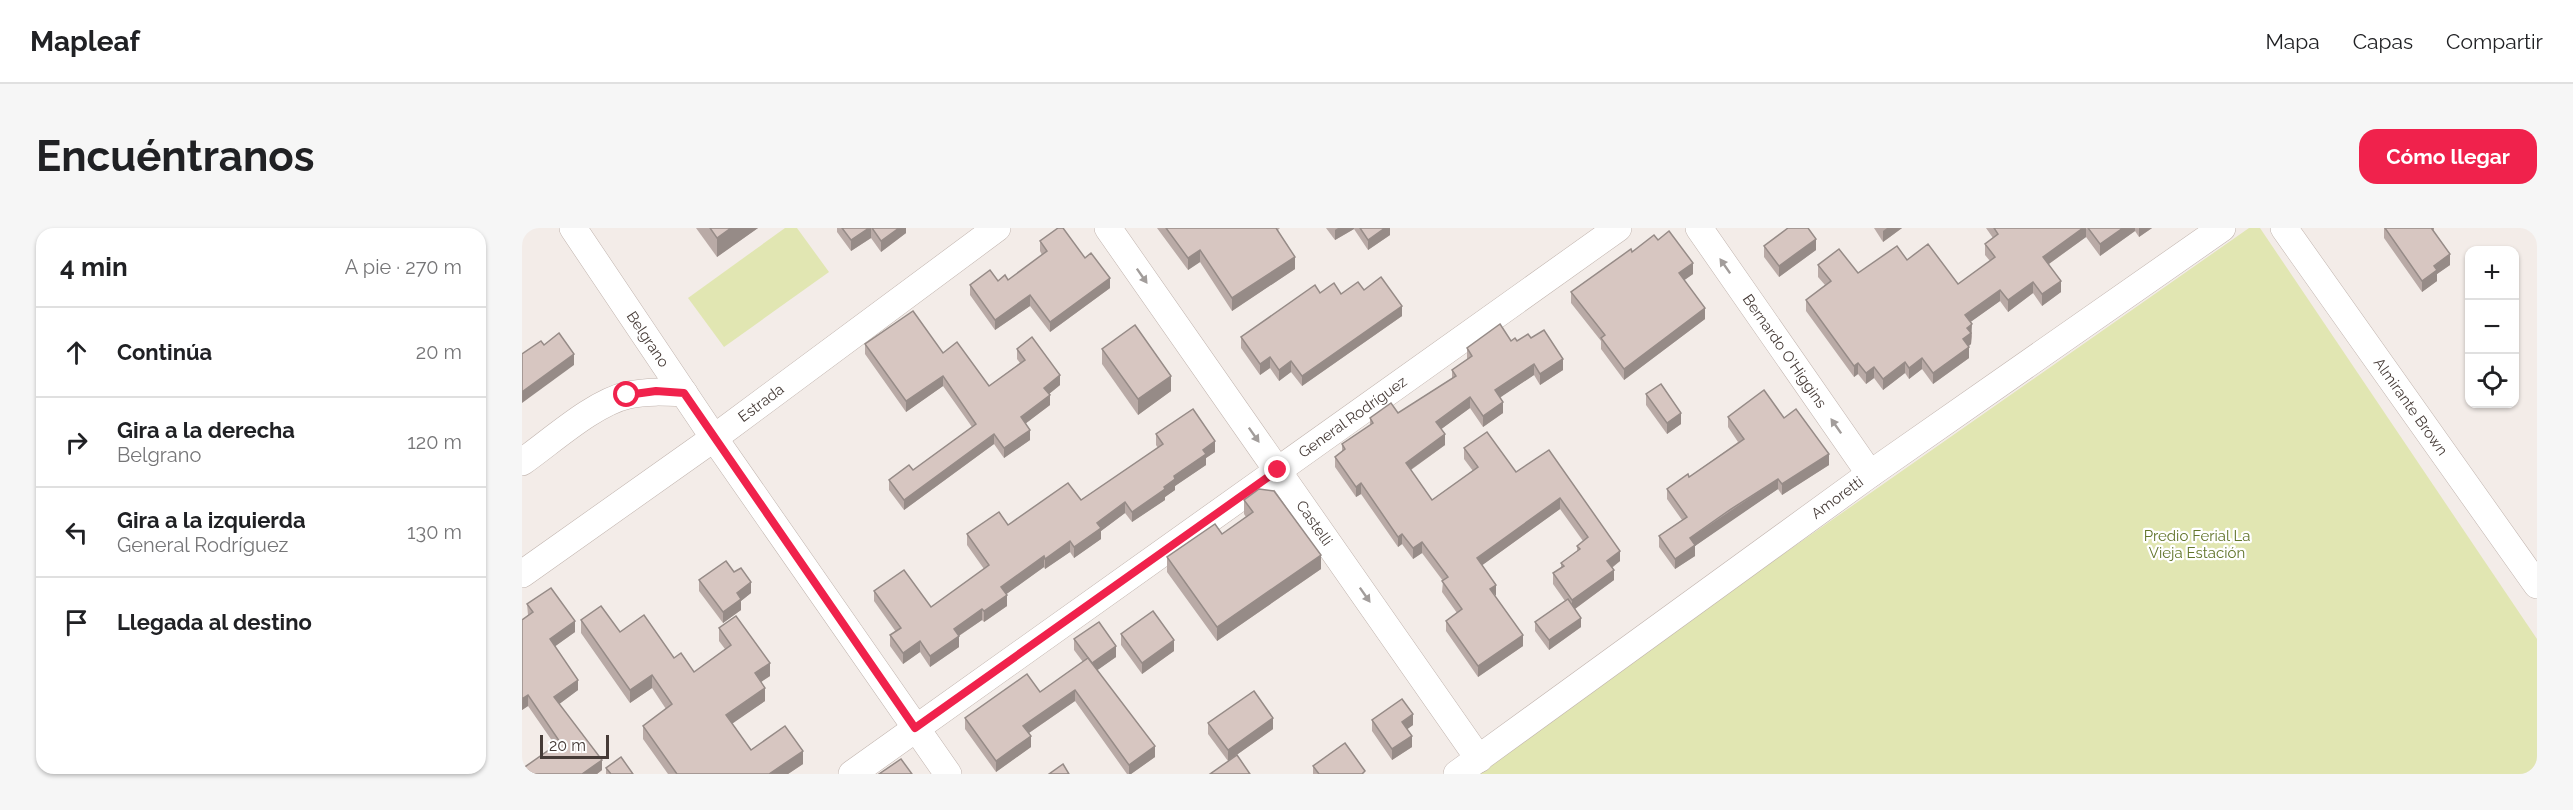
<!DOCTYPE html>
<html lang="es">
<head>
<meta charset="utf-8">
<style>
	body { margin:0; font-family:Raleway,sans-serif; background:#f6f6f6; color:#202124 }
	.controls { position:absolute; right:18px; top:18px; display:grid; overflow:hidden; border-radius:12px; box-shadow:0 2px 4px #0004 }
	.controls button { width:54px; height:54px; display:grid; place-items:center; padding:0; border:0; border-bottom:2px solid #e0e0e0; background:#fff; color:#202124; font:30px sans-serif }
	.scale { position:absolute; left:18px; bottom:15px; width:69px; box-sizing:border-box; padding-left:6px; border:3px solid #463b37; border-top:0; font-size:16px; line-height:21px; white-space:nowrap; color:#463b37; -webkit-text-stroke:4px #fff; paint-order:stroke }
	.stop { position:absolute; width:18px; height:18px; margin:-14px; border:4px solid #f0224c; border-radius:50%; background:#fff }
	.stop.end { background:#f0224c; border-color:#fff; box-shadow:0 2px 6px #0008 }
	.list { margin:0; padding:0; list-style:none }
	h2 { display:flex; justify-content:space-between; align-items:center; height:78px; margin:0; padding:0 24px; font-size:26px }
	h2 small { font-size:20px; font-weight:400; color:#757577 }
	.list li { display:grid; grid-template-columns:39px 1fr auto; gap:18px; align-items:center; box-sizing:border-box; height:90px; padding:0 24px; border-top:2px solid #e0e0e0 }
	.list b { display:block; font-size:22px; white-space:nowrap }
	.list p { margin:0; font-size:20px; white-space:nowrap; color:#757577 }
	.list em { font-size:20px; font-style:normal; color:#757577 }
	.icon { flex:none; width:33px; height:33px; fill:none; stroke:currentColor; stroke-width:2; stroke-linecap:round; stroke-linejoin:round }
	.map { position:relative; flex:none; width:2015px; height:546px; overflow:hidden; border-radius:18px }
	header { display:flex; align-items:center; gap:36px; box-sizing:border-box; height:84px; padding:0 30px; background:#fff; border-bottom:2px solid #e0e0e0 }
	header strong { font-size:28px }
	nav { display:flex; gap:33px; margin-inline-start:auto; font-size:21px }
	.intro { display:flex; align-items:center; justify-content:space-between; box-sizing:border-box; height:144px; padding:0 36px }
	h1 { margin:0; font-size:42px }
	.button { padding:15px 27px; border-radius:18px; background:#f0224c; color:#fff; font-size:21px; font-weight:700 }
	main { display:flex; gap:36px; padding:0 36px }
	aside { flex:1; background:#fff; border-radius:18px; box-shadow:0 2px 4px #0004 }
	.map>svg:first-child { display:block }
	.green { fill:#e1e6b2 }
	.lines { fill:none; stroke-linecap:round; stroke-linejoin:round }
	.minor-casing { stroke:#c1b4ae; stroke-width:28 }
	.minor { stroke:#fff; stroke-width:27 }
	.wall { fill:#b9aaa6 }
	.shaded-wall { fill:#968b87 }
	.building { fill:#d7c6c1; stroke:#968b87; stroke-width:1.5 }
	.oneway { fill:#a29d9b }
	.route { stroke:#f0224c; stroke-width:8 }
	.labels { text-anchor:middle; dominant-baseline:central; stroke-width:4.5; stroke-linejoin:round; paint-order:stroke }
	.street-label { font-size:15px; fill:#463b37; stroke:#fff }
	.park-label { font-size:15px; fill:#62752c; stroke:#fff }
</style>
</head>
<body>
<header>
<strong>Mapleaf</strong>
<nav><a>Mapa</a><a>Capas</a><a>Compartir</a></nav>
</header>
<div class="intro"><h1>Encuéntranos</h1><a class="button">Cómo llegar</a></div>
<main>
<aside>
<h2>4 min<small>A pie · 270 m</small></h2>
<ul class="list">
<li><svg class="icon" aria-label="ahead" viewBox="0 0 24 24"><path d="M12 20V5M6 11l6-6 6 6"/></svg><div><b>Continúa</b></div><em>20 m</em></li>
<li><svg class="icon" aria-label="right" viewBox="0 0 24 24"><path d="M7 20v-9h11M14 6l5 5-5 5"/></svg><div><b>Gira a la derecha</b><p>Belgrano</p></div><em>120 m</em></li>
<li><svg class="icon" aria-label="left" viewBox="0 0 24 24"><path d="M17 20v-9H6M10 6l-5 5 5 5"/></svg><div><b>Gira a la izquierda</b><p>General Rodríguez</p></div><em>130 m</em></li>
<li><svg class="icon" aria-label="arrive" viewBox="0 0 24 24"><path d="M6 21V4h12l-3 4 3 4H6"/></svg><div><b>Llegada al destino</b></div></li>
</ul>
</aside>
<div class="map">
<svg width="2015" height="546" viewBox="0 0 2015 546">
	<rect width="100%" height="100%" fill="#f3ece8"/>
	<!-- green -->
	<g class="green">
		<path d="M263 0H275L307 44 202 119 166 70Z"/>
		<path d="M1727 0H1738L2015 411V546H947Z"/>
	</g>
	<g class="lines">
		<!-- minor casing -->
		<g class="minor-casing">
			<g id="minor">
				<path id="s1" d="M51 0 192 210 426 546"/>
				<path id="s2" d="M586 0 957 531"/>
				<path id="s3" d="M1177 0 1348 246"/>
				<path id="s4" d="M1762 0 2015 357"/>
				<path d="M0 234C30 213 71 175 106 167 125 163 143 164 162 165"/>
				<path id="s5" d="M0 346 192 210 475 0"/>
				<path id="s6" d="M330 546 1096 0"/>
				<path id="s7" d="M935 546 1348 246 1700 0"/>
			</g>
		</g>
		<!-- minor -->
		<use href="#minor" class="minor"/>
	</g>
	<!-- wall -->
	<g class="wall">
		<path d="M174 0H236L195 29Z"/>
		<path d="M315 0H384V5L359 24 349 10 329 23 315 4Z"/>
		<path d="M635 0H758L756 2 773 41 710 83 678 34 666 42Z"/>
		<path d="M804 0H868V7L846 22 832 1 813 12Z"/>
		<path d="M1352 0H1380L1361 14Z"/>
		<path d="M1464 0H1630L1617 9 1613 3 1578 28 1564 9 1527 36 1539 64 1520 78 1511 65 1486 84 1478 73 1448 94 1450 108 1449 116 1446 119 1447 130 1411 156 1400 141 1387 151 1383 145 1361 162 1352 150 1344 156 1336 146 1332 149 1284 83V72L1303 57 1296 49V37L1336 45 1385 32 1436 56 1468 33 1463 27V16L1471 10Z"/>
		<path d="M1862 0H1912V5L1928 37 1915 46V53L1900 64 1862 10Z"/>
		<path d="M1136 12 1171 46 1162 52 1183 91 1102 152 1079 121V113L1049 75V64Z"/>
		<path d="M518 13 563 30 588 60 528 104 508 78 473 102 448 67V57L486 52 520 27 518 23Z"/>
		<path d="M1242 18 1294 22 1257 49 1242 29Z"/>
		<path d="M842 62 880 88 780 158 769 144 757 153 748 140 738 147 719 120V109L798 65 819 66Z"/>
		<path d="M1009 110 1041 142 1018 157 1012 147 978 169 981 185 961 199 948 180 919 201 923 217 889 242 910 272 951 243 942 231V220L994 244 1027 222 1098 333 1090 340 1092 352 1053 381 1059 399 1027 422 1013 403V394L1043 373 1031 356V345L1039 340V335L1055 323V318L1061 313 1038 281 960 337 973 368 1001 418 956 449 924 403V393L935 385 920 364 921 353 900 325 891 331 880 316 876 319 839 266 834 269 813 239V229L820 223V216L848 197V190L876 185 930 150V142L945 131V120L989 113H995Z"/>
		<path d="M343 116 467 158 498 135 495 131V121L538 157 527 166 528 177 504 195 508 212 482 230 472 216 382 282 367 262V252L391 242 450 199 421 158 384 184 343 126Z"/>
		<path d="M580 121 649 163 616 187 580 136Z"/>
		<path d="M1124 166 1159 196 1145 206 1124 177Z"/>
		<path d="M1206 189 1262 190 1307 237 1260 267 1256 261 1206 294 1173 318V328L1153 341 1137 319V308L1160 292 1145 271V261L1167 249 1216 214 1206 199Z"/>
		<path d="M634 206 693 224 684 230V237L653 258V262L643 269V272L610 294 603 285 579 303V311L552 330 548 324 523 341 522 339 484 366 485 378 462 394 460 392 437 408V419L408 439 398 424 381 436 368 418V407L374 404 352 373V363L409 379 462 341 445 317V306L486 297 559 272 636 220 634 217Z"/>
		<path d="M722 272 799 341 695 413 645 344V329L700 306 724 289 722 286Z"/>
		<path d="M177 352 229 365 219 373V382L201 395 177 363Z"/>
		<path d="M5 376 53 404 33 418 56 462 37 476 80 542 75 546H0L33 517 6 478 0 482V392L6 387Z"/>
		<path d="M59 392 98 404 152 430 172 444 203 421 197 413V400L248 448 239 454 243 473 210 495 229 522 281 536 266 546H146L121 511V498L144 481 130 460 108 475 59 405Z"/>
		<path d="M599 406 652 423 620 446 599 417Z"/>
		<path d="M552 411 594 429 575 442 633 529 609 546H605L553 473 507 505 509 519 474 544 443 501V490L518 464 561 434 552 422Z"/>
		<path d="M850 492 891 497 885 501 890 519 870 532 850 503Z"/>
		<path d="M686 495 751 501 706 533 686 506Z"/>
		<path d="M791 538 843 546H791Z"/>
		<path d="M84 540 111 546H84Z"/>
	</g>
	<!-- shaded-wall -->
	<g class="shaded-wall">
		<path d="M209 0H236L195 29V10Z"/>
		<path d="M347 0H349V10L329 23V12Z"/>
		<path d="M377 0H384V5L359 24V13Z"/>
		<path d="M816 0H832V1L813 12V2Z"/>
		<path d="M863 0H868V7L846 22V12Z"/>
		<path d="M1365 0H1380L1361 14V3Z"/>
		<path d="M1561 0H1564V9L1521 40V29Z"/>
		<path d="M1601 0H1613V3L1578 28V16Z"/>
		<path d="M1617 0H1630L1617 9Z"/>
		<path d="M1294 11V22L1257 49V38Z"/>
		<path d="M678 22V34L666 42V30Z"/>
		<path d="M1928 26V37L1915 46V53L1900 64V53L1912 38Z"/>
		<path d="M773 29V41L710 83V70Z"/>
		<path d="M1171 35V46L1157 56V45Z"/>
		<path d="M588 50V60L528 104V94Z"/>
		<path d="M1539 53V64L1520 78V66Z"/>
		<path d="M1511 54V65L1486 84V72Z"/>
		<path d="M1478 62V73L1443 98V87Z"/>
		<path d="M508 67V78L473 102V92Z"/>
		<path d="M880 78V88L780 158V148Z"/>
		<path d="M1183 80V91L1102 152V141Z"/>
		<path d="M1450 96 1449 116 1441 122V111L1445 100Z"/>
		<path d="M1447 119V130L1411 156V145Z"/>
		<path d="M52 126V137L0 175V164Z"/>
		<path d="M748 129V140L738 147V136Z"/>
		<path d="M1400 130V141L1387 151V140Z"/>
		<path d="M1041 131V142L1018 157V146Z"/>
		<path d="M769 133V144L757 153V142Z"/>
		<path d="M1383 134V145L1361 162V151Z"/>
		<path d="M1336 135V146L1332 149V138Z"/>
		<path d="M1012 136V147L973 173V162Z"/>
		<path d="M1352 139V150L1344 156V145Z"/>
		<path d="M538 147V157L522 170V160Z"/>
		<path d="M421 148V158L384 184V173Z"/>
		<path d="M649 148V163L616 187V171Z"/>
		<path d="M528 167V177L499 199V189Z"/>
		<path d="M948 169V180L914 205V194Z"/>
		<path d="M981 174V185L961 199V188Z"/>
		<path d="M1159 185V196L1145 206V195Z"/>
		<path d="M508 202V212L482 230V220Z"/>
		<path d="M472 206V216L382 282V272Z"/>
		<path d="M923 206V217L884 245V235Z"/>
		<path d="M693 213V224L684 230V237L653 258V262L643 269V272L610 294V284L642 259 652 248 681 222Z"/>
		<path d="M1307 226V237L1260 267V256Z"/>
		<path d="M1256 251V261L1173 318V328L1153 341V331L1168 310Z"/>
		<path d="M839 255V266L834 269V259Z"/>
		<path d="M1038 270V281L955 341V330Z"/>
		<path d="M603 274V285L579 303V311L552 330V319L575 295Z"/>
		<path d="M880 306V316L876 319V309Z"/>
		<path d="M548 313V324L523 341V331Z"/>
		<path d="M900 314V325L891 331V320Z"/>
		<path d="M1098 323V333L1085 343V333Z"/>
		<path d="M799 327V341L695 413V399Z"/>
		<path d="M522 328V339L479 370V359Z"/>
		<path d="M1092 342V352L1050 383V372Z"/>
		<path d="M229 354V365L219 373V382L201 395V384L215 365Z"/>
		<path d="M974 357V368L968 361Z"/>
		<path d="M485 367V378L462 394V383Z"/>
		<path d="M460 381V392L432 411V401Z"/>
		<path d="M1059 390V399L1027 422V412Z"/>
		<path d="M53 393V404L28 422V411Z"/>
		<path d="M1001 407V418L956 449V438Z"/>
		<path d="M437 408V419L408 439V428Z"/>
		<path d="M652 412V423L620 446V435Z"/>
		<path d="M398 413V424L381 436V425Z"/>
		<path d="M594 418V429L570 446V435Z"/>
		<path d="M248 435V448L233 458V445Z"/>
		<path d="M130 447V460L108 475V462Z"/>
		<path d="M56 452V462L32 480V469Z"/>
		<path d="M243 460V473L204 500V487Z"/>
		<path d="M553 462V473L501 509V498Z"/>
		<path d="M6 467V478L0 482V471Z"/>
		<path d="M891 486V497L880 505V494Z"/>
		<path d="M751 490V501L706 533V522Z"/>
		<path d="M509 508V519L474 544V533Z"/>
		<path d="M890 508V519L870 532V521Z"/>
		<path d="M633 518V529L609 546H607V537Z"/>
		<path d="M281 523V536L266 546H247Z"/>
		<path d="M80 532V542L75 546H60Z"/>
	</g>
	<!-- building -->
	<g class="building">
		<path d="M188 0H209L195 10Z"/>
		<path d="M320 0H347L329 12Z"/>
		<path d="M350 0H377L359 13Z"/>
		<path d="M536 0H541L563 30 569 25 588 50 528 94 508 67 473 92 448 57 468 42 476 53 483 47 486 52 525 23 518 13Z"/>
		<path d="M644 0H754L773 29 710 70 678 22 666 30Z"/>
		<path d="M838 0H863L846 12Z"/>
		<path d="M1266 0H1286L1294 11 1257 38 1242 18Z"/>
		<path d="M1472 0H1561L1521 29 1539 53 1520 66 1511 54 1486 72 1478 62 1443 87 1450 96 1445 100 1449 105 1441 111 1447 119 1411 145 1400 130 1387 140 1383 134 1361 151 1352 139 1344 145 1336 135 1332 138 1284 72 1309 53 1296 37 1317 21 1336 45 1375 18 1385 32 1406 16 1436 56 1473 29 1463 16 1476 6Z"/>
		<path d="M1566 0H1601L1578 16Z"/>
		<path d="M1863 0H1911L1910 1 1928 26 1912 38 1915 42 1900 53Z"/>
		<path d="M1147 3 1171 35 1157 45 1183 80 1102 141 1079 110 1083 107 1049 64 1109 21 1110 24 1132 7 1136 12Z"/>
		<path d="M859 49 880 78 780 148 769 133 757 142 748 129 738 136 719 109 793 57 798 65 812 55 819 66 836 54 842 62Z"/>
		<path d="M391 83 421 125 435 114 467 158 503 132 495 121 510 109 538 147 522 160 528 167 499 189 508 202 482 220 472 206 382 272 367 252 387 237 391 242 454 196 421 148 384 173 343 116Z"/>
		<path d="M978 96 989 113 993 110 995 113 1006 106 1009 110 1022 102 1041 131 1018 146 1012 136 973 162 981 174 961 188 948 169 914 194 923 206 884 235 910 272 956 239 942 220 965 204 994 244 1027 222 1098 323 1085 333 1092 342 1050 372 1031 345 1042 338 1039 335 1058 321 1055 318 1066 309 1038 270 955 330 974 357 968 361 1001 407 956 438 924 393 940 381 920 353 926 349 900 314 891 320 880 306 876 309 839 255 834 259 813 229 823 221 820 216 851 195 848 190 869 175 876 185 934 148 930 142 950 128 945 120Z"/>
		<path d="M613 97 649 148 616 171 580 121Z"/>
		<path d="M37 105 52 126 0 164V126L19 113 22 117Z"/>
		<path d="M1139 156 1159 185 1145 195 1124 166Z"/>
		<path d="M1242 162 1262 190 1274 181 1307 226 1260 256 1256 251 1206 283 1168 310 1173 317 1153 331 1137 308 1165 289 1145 261 1166 246 1167 249 1222 211 1206 189Z"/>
		<path d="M671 181 693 213 681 222 684 226 652 248 653 251 642 259 643 261 610 284 603 274 575 295 579 300 552 319 548 313 523 331 522 328 479 359 485 367 462 383 460 381 432 401 437 408 408 428 398 413 381 425 368 407 379 400 352 363 382 342 409 379 467 337 445 306 477 284 486 297 546 255 559 272 641 216 634 206Z"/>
		<path d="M737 261 752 263 799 327 695 399 645 329 693 296 700 306 731 284 722 272Z"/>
		<path d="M204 333 212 344 219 340 229 354 215 365 219 371 201 384 177 352Z"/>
		<path d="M29 360 53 393 28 411 56 452 32 469 80 532 60 546H0V541L38 514 6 467 0 471V392L11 384 5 376Z"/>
		<path d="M1046 371 1059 390 1027 412 1013 394Z"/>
		<path d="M79 378 98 404 122 387 152 430 159 425 172 444 209 417 197 400 214 388 248 435 233 445 243 460 204 487 229 522 263 498 281 523 247 546H155L121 498 150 476 130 447 108 462 59 392Z"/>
		<path d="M631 383 652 412 620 435 599 406Z"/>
		<path d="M577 394 594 418 570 435 552 411Z"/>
		<path d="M566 430 633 518 607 537 553 462 501 498 509 508 474 533 443 490 505 446 518 464Z"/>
		<path d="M732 463 751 490 706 522 686 495Z"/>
		<path d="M880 471 891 486 880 494 890 508 870 521 850 492Z"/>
		<path d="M823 515 843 543 840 546H797L791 538Z"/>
		<path d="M715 527 728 546H688Z"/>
		<path d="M99 529 111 546H89L84 540Z"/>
		<path d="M379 531 390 546H357Z"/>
		<path d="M541 536 547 546H527Z"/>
	</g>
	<!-- one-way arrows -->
	<defs><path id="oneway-solid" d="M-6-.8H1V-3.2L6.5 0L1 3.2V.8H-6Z" transform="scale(1.5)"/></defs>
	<g class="oneway">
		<use href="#oneway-solid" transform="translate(1203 38) rotate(-125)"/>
		<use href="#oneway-solid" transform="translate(620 48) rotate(55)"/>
		<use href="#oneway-solid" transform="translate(1314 198) rotate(-125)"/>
		<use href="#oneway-solid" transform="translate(732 207) rotate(55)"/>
		<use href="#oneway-solid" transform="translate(843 367) rotate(55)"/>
	</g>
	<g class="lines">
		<!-- route -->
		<path class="route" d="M105 167 134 163 162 165 393 500 756 242"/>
	</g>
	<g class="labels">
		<!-- street labels -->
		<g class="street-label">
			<text stroke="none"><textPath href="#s1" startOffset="134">Belgrano</textPath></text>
			<text stroke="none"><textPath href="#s3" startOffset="150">Bernardo O'Higgins</textPath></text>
			<text stroke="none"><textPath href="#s5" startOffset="294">Estrada</textPath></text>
			<text stroke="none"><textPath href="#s4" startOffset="219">Almirante Brown</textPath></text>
			<text stroke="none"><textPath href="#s6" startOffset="615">General Rodríguez</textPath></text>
			<text stroke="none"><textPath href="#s7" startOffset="470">Amoretti</textPath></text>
			<text stroke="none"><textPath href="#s2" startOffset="360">Castelli</textPath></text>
		</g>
		<!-- park labels -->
		<g class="park-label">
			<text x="1675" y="308">Predio Ferial La<tspan x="1675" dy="17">Vieja Estación</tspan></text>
		</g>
	</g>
</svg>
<div class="controls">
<button>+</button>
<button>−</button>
<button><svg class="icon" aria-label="locate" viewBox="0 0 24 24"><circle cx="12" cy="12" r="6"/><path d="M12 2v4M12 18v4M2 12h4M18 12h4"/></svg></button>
</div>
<div class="scale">20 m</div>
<div class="stop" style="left:105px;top:167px"></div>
<div class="stop end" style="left:756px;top:242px"></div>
</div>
</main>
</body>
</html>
